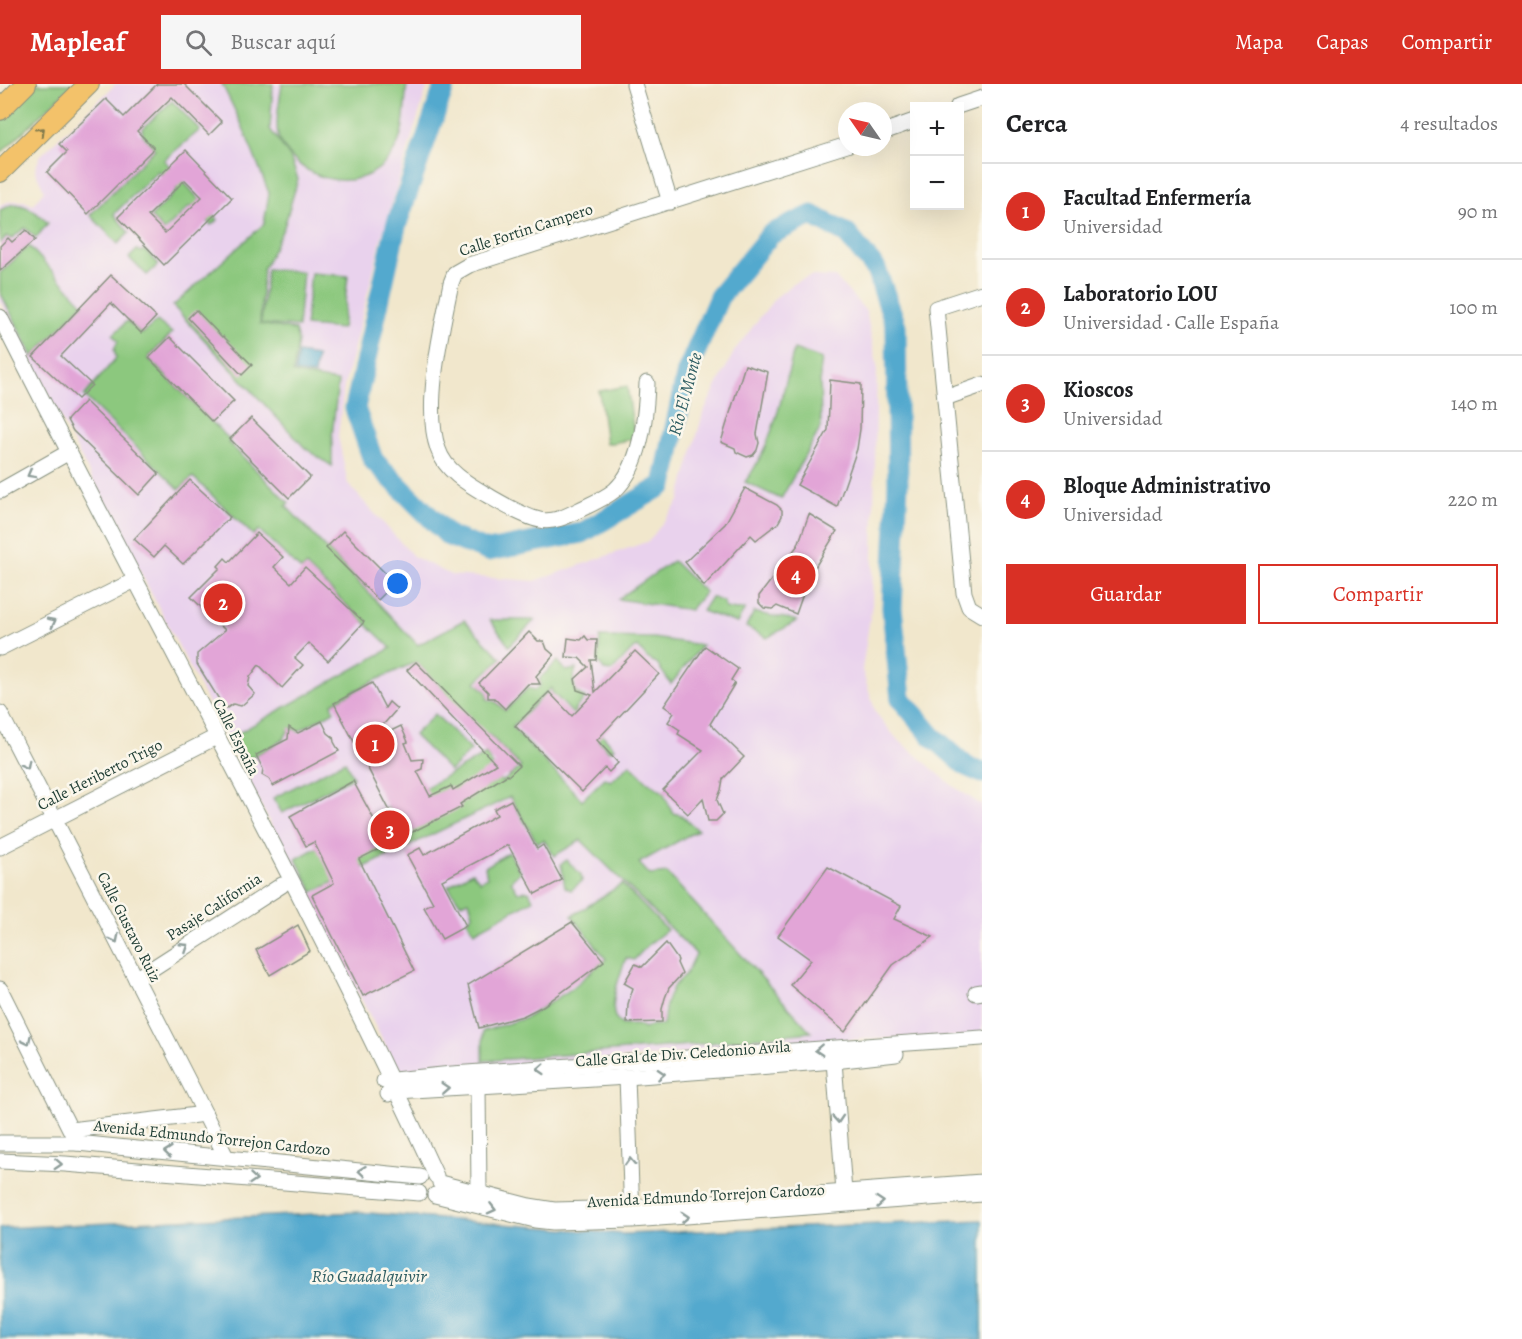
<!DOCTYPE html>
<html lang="es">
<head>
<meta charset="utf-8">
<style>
	body { margin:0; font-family:Alegreya,serif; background:#f6f6f6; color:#202124 }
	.controls { position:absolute; right:18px; top:18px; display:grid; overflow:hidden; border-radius:0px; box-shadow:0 6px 24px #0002 }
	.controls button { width:54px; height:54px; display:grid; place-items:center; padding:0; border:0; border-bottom:2px solid #e0e0e0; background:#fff; color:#202124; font:30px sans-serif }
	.compass { position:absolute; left:838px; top:18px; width:54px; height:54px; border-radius:50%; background:#fff; box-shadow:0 6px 24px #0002; rotate:304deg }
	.you { position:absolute; left:398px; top:500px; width:21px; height:21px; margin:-15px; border:4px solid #fff; border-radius:50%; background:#1a73e8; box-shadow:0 0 0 9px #1a73e833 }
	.badge { display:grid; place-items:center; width:39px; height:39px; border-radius:50%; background:#d93025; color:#fff; font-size:20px; font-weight:700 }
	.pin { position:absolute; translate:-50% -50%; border:3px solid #fff; box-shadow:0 2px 6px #0006 }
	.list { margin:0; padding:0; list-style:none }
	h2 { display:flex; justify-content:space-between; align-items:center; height:78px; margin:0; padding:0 24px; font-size:26px }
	h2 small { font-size:20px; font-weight:400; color:#757577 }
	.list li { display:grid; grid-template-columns:39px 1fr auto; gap:18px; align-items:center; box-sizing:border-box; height:96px; padding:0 24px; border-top:2px solid #e0e0e0 }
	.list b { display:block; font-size:22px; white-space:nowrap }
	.list p { margin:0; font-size:20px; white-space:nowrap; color:#757577 }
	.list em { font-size:20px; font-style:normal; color:#757577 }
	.actions { display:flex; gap:12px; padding:18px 24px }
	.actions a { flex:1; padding:14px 0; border:2px solid #d93025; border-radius:0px; text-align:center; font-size:21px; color:#d93025 }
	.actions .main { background:#d93025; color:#fff }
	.icon { flex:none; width:33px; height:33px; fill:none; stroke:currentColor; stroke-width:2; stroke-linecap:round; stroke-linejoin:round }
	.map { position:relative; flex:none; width:982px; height:1255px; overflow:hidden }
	header { display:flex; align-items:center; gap:36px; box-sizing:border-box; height:84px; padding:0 30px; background:#d93025; color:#fff }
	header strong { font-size:28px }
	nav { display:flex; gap:33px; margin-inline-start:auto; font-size:21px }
	.search { width:420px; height:54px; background:#f6f6f6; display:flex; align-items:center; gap:15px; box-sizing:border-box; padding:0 21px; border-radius:0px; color:#757577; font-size:22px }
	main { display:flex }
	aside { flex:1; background:#fff }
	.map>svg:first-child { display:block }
	.built { fill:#e9d2ed }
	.green { fill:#8cc87e; stroke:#568259; stroke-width:1.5 }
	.water { fill:#52a9ce; stroke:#387381; stroke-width:1.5 }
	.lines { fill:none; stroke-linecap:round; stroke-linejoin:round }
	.river { stroke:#52a9ce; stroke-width:21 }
	.building { fill:#e2a5d7; fill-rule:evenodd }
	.minor-casing { stroke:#889280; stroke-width:17 }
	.major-casing { stroke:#889280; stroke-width:22 }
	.minor { stroke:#fff; stroke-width:15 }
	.major { stroke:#f3c26a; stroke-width:20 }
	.oneway { stroke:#7e794c }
	.oneway2 { stroke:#8f9e9a }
	.labels { text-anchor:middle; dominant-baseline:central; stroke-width:5; stroke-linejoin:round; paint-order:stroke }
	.street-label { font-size:16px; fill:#1f3d34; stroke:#fbf7ec }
	.water-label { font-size:18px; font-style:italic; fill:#2e5d62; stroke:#fbf7ec }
</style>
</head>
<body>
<header>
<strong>Mapleaf</strong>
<div class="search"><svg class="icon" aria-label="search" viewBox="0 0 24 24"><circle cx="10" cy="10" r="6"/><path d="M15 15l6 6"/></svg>Buscar aquí</div>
<nav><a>Mapa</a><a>Capas</a><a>Compartir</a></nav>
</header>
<main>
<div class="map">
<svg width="982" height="1255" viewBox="0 0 982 1255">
	<rect width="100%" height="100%" fill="#fbf7ec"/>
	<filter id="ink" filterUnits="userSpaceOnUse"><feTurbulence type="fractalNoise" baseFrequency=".0167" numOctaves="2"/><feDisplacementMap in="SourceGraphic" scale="12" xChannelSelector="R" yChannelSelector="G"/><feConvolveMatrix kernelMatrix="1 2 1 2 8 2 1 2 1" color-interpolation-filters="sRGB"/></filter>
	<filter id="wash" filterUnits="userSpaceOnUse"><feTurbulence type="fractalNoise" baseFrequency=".008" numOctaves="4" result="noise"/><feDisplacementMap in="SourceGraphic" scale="24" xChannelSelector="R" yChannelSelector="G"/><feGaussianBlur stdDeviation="1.35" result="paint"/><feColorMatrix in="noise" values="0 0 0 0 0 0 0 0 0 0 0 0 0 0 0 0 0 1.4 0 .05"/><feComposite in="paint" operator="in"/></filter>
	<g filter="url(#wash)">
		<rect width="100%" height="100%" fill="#f1e7cc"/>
		<!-- built -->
		<path class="built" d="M116 0H428L382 152 344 303 338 352 348 400 413 472 451 491 535 497 649 457 679 417 703 329 735 266 775 214 796 198 811 192 835 193 866 227 877 281 872 520 862 586 876 629 896 654 953 702 982 721V952L835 956 417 992 397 984 0 217V121L11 117H24L33 121 44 106 35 86 40 72Z"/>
		<!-- green -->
		<g class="green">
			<path d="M35 0H73L0 70V34Z"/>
			<path d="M222 0H273L270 45 290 73 298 95 284 143 263 186 260 240 295 246 298 257 293 289 338 298 332 352V382L305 364 173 222 264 140 269 109 242 41Z"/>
			<path d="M282 0H407C404 22 406 48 394 67 370 109 311 103 286 66 284 63 280 59 279 55 274 39 280 16 282 0Z"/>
			<path d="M172 17 200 46 164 76 218 136 211 141 194 122 189 123 164 147 151 133 177 106 158 87 114 130 129 149 118 160 90 131 155 65 143 51 142 45Z"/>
			<path d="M13 120C29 121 37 129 48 139L36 154 25 144 11 155 7 152 0 159V126Z"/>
			<path d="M29 162 83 220 33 273 0 208V189Z"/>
			<path d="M137 166 141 168 144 166 159 180 147 191 129 174Z"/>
			<path d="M267 185 303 188 298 243 261 240Z"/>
			<path d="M311 189 348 192 342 245 305 242Z"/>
			<path d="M127 237 142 250 157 237 172 249 148 274 230 356 228 358 289 419 286 422 418 561 464 536 501 574 476 598 487 609V615L496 618 505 627 528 604 535 606 540 602V594L558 577 566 587 576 585 573 597 576 608 585 614 574 626 583 636 597 644 614 664 609 667 552 608 551 604 512 643 582 716 605 694 611 697 630 680 647 697 663 708 673 729 681 731 698 746 639 779 650 791 667 789 811 948 691 961 483 977V947L526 934 570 906 606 875 572 832 622 800 667 846 649 860 634 876 626 874C621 888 609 919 615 933 617 936 620 938 622 941H637L644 945 652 941H663L666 920 673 903 686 890 696 870 581 756 554 772 544 756 537 759 510 713 313 808 296 775 486 670 502 698 521 683 488 649 486 651 416 578 376 596 332 619 334 627 299 647 290 644 283 656 245 677 233 652 391 564 306 482 301 486 259 446 253 451 193 393 179 405 84 312 116 274 114 265 118 257 113 251Z"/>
			<path d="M794 265 822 275 820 289 821 343 781 415 745 398C773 361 783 309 794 265Z"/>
			<path d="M627 302 635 355 606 360 599 307Z"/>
			<path d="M673 477 705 508 690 526 618 515Z"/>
			<path d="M711 513 724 518 725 524 736 526 745 525 737 539 702 527Z"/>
			<path d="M754 528C769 533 783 532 797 537L767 554 746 543Z"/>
			<path d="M490 536H535L509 562Z"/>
			<path d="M600 553 653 554 702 561 671 600 657 580 647 574 638 563 633 565 612 587 604 586 598 577Z"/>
			<path d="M435 630 471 666 450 687 414 651Z"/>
			<path d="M345 677 353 693 282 729 273 714Z"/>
			<path d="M509 768 520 788 511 797 518 808 529 807 533 816 474 848 467 836 473 830 469 817 460 819 448 802 472 788 480 797 487 793 485 783Z"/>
			<path d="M567 776 581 791 582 797 571 806 565 803 561 780Z"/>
		</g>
		<!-- water -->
		<g class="water">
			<path d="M298 269 317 272 314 291 295 288Z"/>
			<path d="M358 1128 623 1150 982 1136V1255H0V1144Z"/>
		</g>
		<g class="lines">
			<!-- river -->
			<path class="river" d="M445 0 396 142 355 324 373 376 449 452 488 467 582 449 663 401 687 288 719 213 771 150 812 131 847 150 876 185 896 242 898 399 892 524 901 615 932 652 966 682 982 689"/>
		</g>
		<g id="blocks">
			<!-- building -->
			<g class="building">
				<path d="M157 0H184L222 38 209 51 172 13 137 47 154 64 88 130 47 88 67 68 59 60 106 15 124 33Z"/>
				<path d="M186 66 232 114 164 181 118 133ZM185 96 202 113 165 149 148 132Z"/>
				<path d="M26 146 35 156 0 187V162L8 154 12 158Z"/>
				<path d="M111 191 156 233 141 249 111 219 61 272 92 301 78 315 33 273Z"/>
				<path d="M196 226 222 253 223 252 252 281 242 291 188 234Z"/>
				<path d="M170 253 234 317 212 338 149 274Z"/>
				<path d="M745 281 768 288 757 350 759 359 757 366 753 371 747 373 736 368 735 364 721 358Z"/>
				<path d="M830 296 861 300 860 345 857 365 837 423 797 401 828 346Z"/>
				<path d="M85 317 159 389 139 411 73 347 67 336Z"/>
				<path d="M251 334 310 393 289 414 230 355Z"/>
				<path d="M190 396 230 433 183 480 164 462 154 473 134 455Z"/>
				<path d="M745 404 777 421 782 426V432L778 439 756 456 751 451 704 502 685 478 725 440Z"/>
				<path d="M809 430 837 447 809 493 796 530 777 522 773 525 764 524 759 519V512L798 461Z"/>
				<path d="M343 447 395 499 378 516 326 464Z"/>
				<path d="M257 449 283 473 274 483 291 499 305 483 364 538 328 577 309 559 295 574 303 581 282 604 259 581 250 593 248 602 255 610 241 622 233 620 227 624 220 617 197 580V570L225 546 191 513 220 484 218 482 225 474 229 478Z"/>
				<path d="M529 548 538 557H544L547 565 554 571 536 592 540 600H528L505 625 494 614H488V608L479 599Z"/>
				<path d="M585 552 588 556H597L596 576H591L595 608 635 567 659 590 597 656 618 679 609 688 605 684 582 708 515 642 549 608 572 632 592 611 577 606 575 595 588 583 579 574 566 573 568 554 581 556Z"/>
				<path d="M705 562 738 585 731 596 735 599 710 640 744 673 723 695 721 706 717 716 723 730 716 737H708L703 714 688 730 663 706 703 666 678 650 680 646 668 638 674 629 664 622Z"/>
				<path d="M416 578 519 682 508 692 507 691 460 720 462 723 359 775 414 887 363 912 312 811 334 799 314 758 306 762 290 732 353 697 376 739 392 731 334 619 372 599 385 624 389 618 397 625 368 658 401 642 408 658 405 659 412 676 423 675 422 685 417 687 430 712 451 702 453 706 496 680 407 586Z"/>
				<path d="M322 637 328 649 333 653 334 658 339 667 273 702 269 695 262 691 263 685 256 671 288 655 289 643 298 649Z"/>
				<path d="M511 716 537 765 543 761 562 796 535 810 508 761 442 796 466 842 442 855 424 823 433 819 407 771 420 764 424 771 497 731 494 725Z"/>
				<path d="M828 783 901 822 894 835 933 853 893 881 845 948 790 901 811 876 778 852Z"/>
				<path d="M572 838 604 877 543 922 523 932 479 944 468 901Z"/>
				<path d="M298 841 310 867 270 891 256 866Z"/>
				<path d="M666 859 678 876 677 879 682 890 669 904 665 914 662 925V938L627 939 628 920 633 904 624 899 635 880 642 883Z"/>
			</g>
		</g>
	</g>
	<g filter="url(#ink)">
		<use href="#blocks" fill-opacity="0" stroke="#889280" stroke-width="1.5"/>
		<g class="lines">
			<!-- minor casing -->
			<g class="minor-casing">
				<g id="minor">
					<path d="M634 0 670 118"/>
					<path d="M958 22 982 14"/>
					<path d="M883 48 914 37"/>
					<path d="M982 209 936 224 964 509 969 523 982 531"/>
					<path d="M0 233C144 520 302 801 436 1092"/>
					<path d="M647 299C646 332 641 382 615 406 604 415 591 420 579 426 567 432 554 439 540 436 524 433 501 419 487 411 468 400 445 387 438 365 423 322 442 244 451 199L455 189 469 181 847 61"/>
					<path d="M945 314 982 301"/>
					<path d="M0 407 62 372"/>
					<path d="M0 564 129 499"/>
					<path d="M0 629 194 1008 226 1073"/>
					<path d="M0 763 216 653"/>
					<path d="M136 895 282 801"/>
					<path d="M0 905 77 1059"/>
					<path d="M976 909 982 908"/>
					<path d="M834 977 844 1108"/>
					<path d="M627 993 632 1133"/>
					<path d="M384 997 452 990 982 954"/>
					<path d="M478 1002 479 1109"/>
					<path d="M388 1010 396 1007 627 993 834 977 896 970"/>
					<path d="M71 1046 205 1030"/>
					<path d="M0 1059H77L420 1093"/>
					<path d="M0 1077 65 1080 419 1109"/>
					<path d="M440 1099 529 1122 554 1126 631 1124 982 1098"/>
					<path d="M435 1111 535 1136 553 1138 632 1136 982 1110"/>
				</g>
			</g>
			<!-- major casing -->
			<g class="major-casing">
				<g id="major">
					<path d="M0 26 26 0"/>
					<path d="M0 88 89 0"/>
				</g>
			</g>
			<!-- minor -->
			<use href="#minor" class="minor"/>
			<!-- major -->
			<use href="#major" class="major"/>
		</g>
		<!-- one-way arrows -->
		<defs><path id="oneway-chevron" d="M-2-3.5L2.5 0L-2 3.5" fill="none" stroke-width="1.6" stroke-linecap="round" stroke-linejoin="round" transform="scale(1.5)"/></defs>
		<use class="oneway" href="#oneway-chevron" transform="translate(41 47) rotate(-45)"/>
		<g class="oneway2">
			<use href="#oneway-chevron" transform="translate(31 390) rotate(151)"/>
			<use href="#oneway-chevron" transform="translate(52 538) rotate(-27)"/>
			<use href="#oneway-chevron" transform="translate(26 681) rotate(63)"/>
			<use href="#oneway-chevron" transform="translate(115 855) rotate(63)"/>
			<use href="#oneway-chevron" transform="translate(185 863) rotate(-33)"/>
			<use href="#oneway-chevron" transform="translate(27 957) rotate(64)"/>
			<use href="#oneway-chevron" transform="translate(819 966) rotate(177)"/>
			<use href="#oneway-chevron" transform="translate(541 985) rotate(176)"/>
			<use href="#oneway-chevron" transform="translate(661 990) rotate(-4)"/>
			<use href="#oneway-chevron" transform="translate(445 1004) rotate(-4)"/>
			<use href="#oneway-chevron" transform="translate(838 1035) rotate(86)"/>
			<use href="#oneway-chevron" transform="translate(168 1068) rotate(-174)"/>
			<use href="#oneway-chevron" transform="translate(630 1078) rotate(-92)"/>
			<use href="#oneway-chevron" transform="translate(58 1080) rotate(3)"/>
			<use href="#oneway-chevron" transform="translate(362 1087) rotate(-174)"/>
			<use href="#oneway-chevron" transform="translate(253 1095) rotate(5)"/>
			<use href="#oneway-chevron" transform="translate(880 1118) rotate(-5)"/>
			<use href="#oneway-chevron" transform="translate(492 1125) rotate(14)"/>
			<use href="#oneway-chevron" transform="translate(685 1133) rotate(-4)"/>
		</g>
	</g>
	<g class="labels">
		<!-- street labels -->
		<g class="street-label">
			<text transform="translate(526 146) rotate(-18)">Calle Fortin Campero</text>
			<text transform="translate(236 653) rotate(63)">Calle España</text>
			<text transform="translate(100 691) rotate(-27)">Calle Heriberto Trigo</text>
			<text transform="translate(214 823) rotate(-33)">Pasaje California</text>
			<text transform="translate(129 843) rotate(63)">Calle Gustavo Ruiz</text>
			<text transform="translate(683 970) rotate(-4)">Calle Gral de Div. Celedonio Avila</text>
			<text transform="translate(212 1054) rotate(6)">Avenida Edmundo Torrejon Cardozo</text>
			<text transform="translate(706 1112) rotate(-3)">Avenida Edmundo Torrejon Cardozo</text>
		</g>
		<!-- water labels -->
		<g class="water-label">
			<text transform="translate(685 310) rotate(-75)">Río El Monte</text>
			<text x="369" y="1192">Río Guadalquivir</text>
		</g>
	</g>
</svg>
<div class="controls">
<button>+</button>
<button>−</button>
</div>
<svg class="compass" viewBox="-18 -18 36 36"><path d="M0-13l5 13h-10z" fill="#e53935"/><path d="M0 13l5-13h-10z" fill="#757577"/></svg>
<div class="you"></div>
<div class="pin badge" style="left:375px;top:660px">1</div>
<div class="pin badge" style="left:223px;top:519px">2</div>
<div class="pin badge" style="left:390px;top:746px">3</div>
<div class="pin badge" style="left:796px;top:491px">4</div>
</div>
<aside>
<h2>Cerca<small>4 resultados</small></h2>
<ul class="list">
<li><span class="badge">1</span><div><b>Facultad Enfermería</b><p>Universidad</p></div><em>90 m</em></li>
<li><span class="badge">2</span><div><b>Laboratorio LOU</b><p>Universidad · Calle España</p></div><em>100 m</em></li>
<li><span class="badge">3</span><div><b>Kioscos</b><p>Universidad</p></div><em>140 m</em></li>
<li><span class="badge">4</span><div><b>Bloque Administrativo</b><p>Universidad</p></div><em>220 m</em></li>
</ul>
<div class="actions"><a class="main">Guardar</a><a>Compartir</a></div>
</aside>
</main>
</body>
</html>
